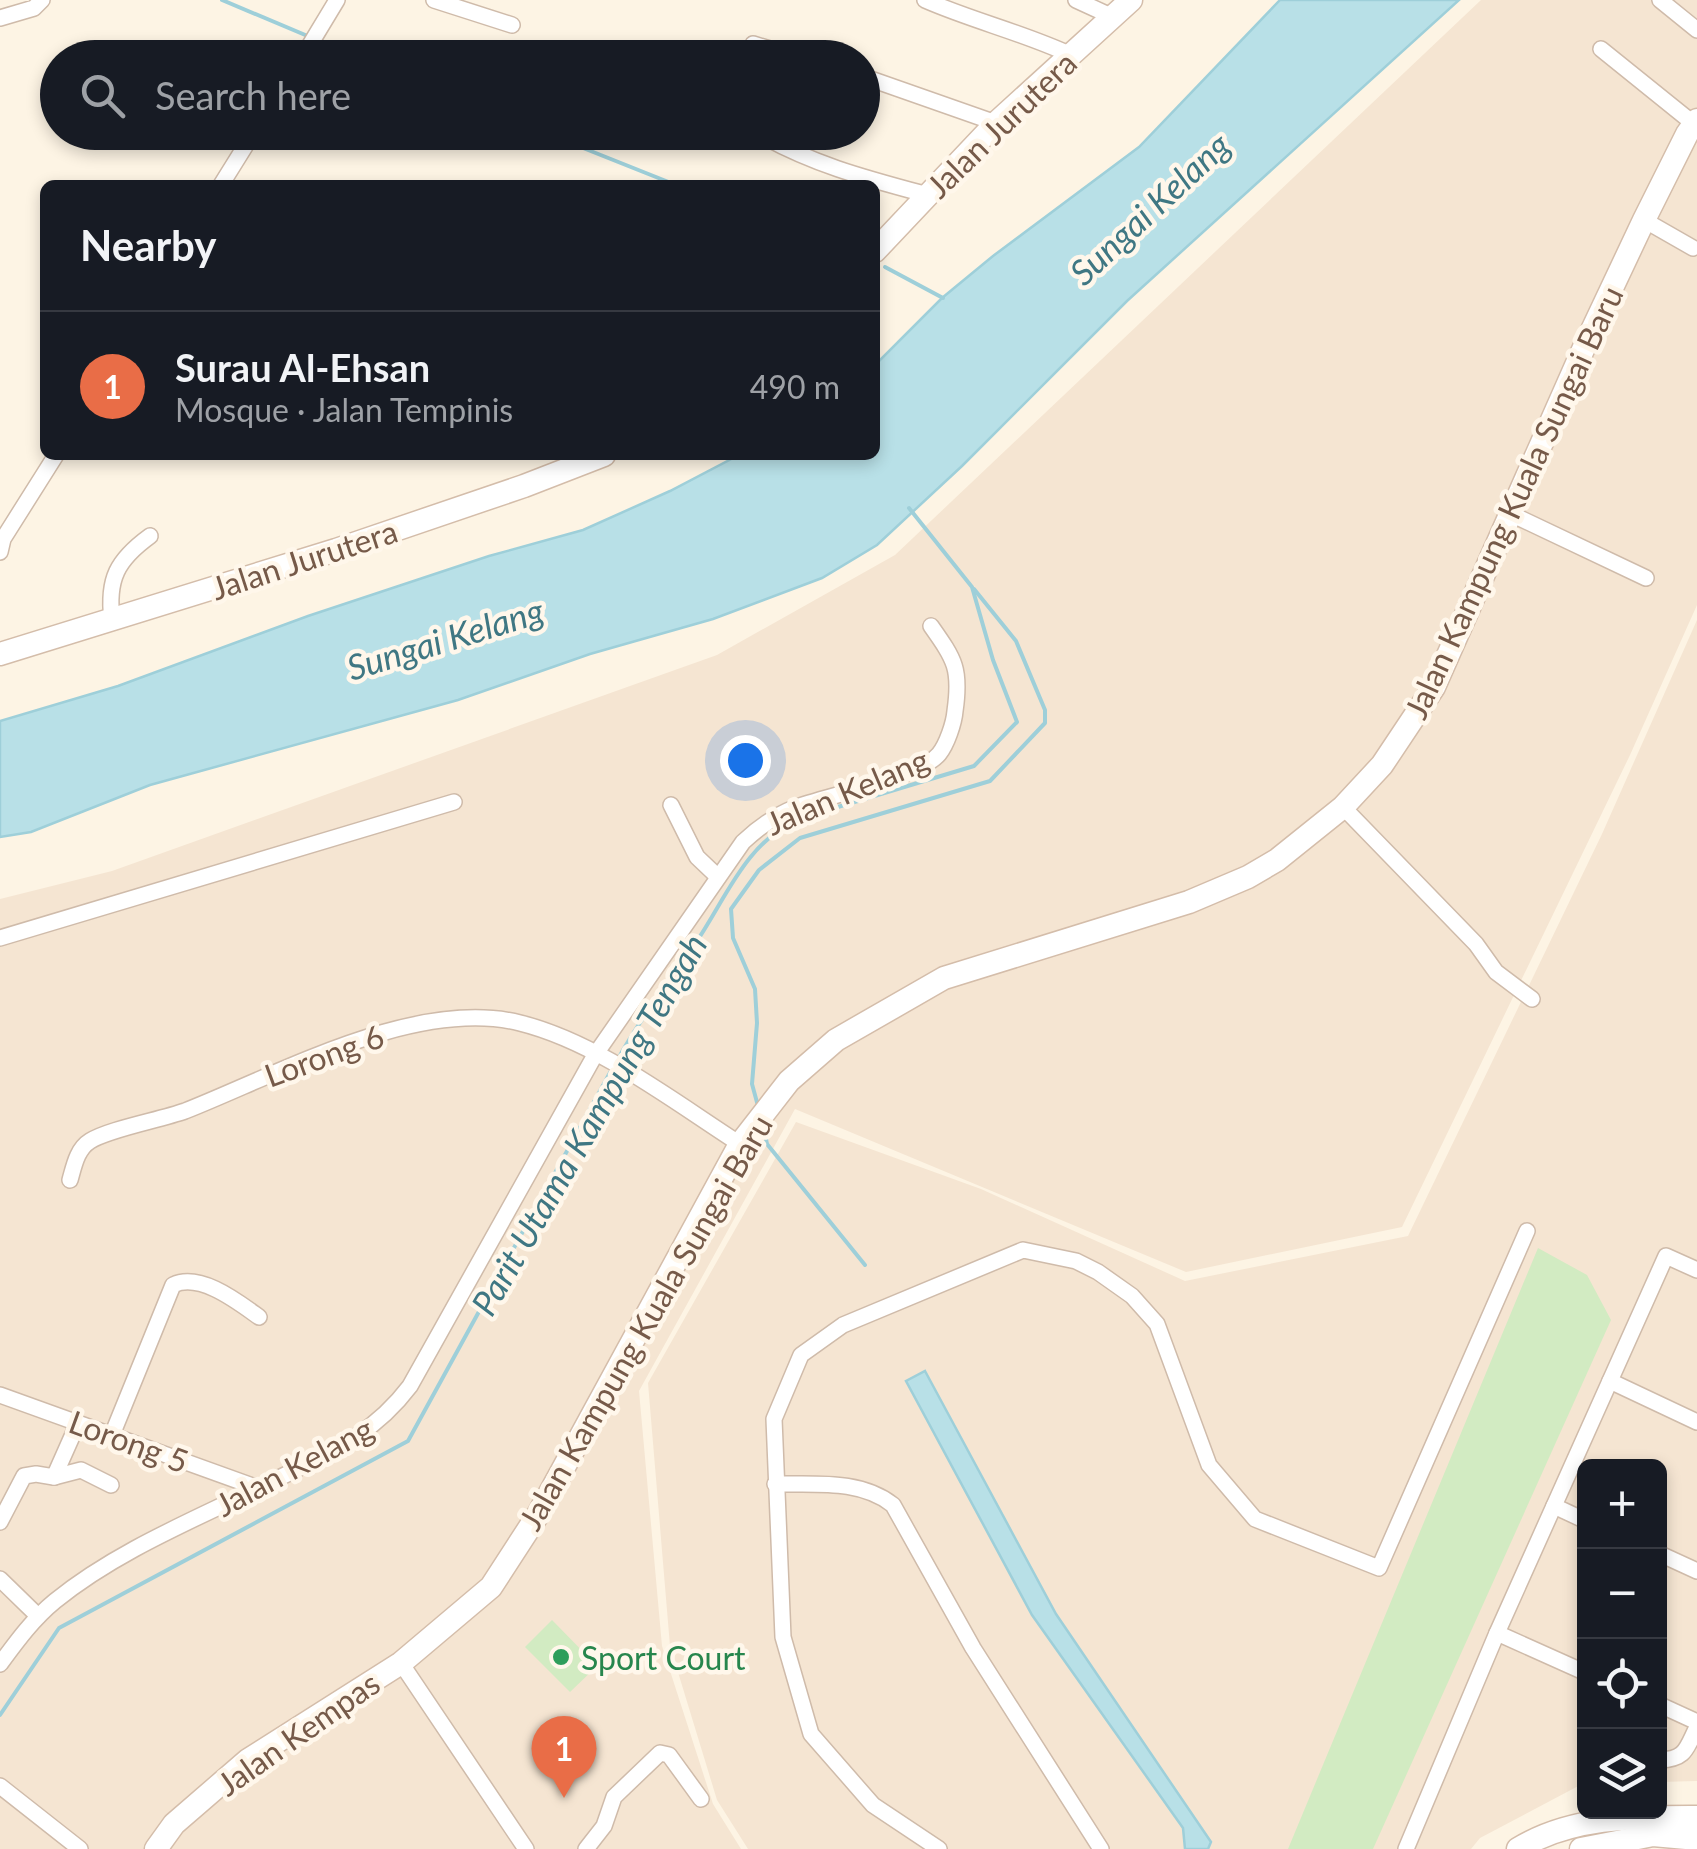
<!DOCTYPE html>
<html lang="en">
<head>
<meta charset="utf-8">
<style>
	body { margin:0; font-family:Lato,sans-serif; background:#242831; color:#f1f3f6 }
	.controls { position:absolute; right:30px; bottom:30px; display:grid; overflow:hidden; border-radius:15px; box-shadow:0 5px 15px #0003 }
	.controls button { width:90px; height:90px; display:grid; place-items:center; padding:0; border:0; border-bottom:2px solid #363941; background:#171b24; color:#f1f3f6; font:50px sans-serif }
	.you { position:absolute; left:745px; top:760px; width:35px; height:35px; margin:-25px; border:8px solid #fff; border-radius:50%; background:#1a73e8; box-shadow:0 0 0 15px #1a73e833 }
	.badge { display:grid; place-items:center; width:65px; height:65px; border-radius:50%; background:#e96d47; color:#fff; font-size:32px; font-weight:700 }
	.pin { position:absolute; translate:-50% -82px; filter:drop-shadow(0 2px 5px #0008) }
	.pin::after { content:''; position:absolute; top:52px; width:35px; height:30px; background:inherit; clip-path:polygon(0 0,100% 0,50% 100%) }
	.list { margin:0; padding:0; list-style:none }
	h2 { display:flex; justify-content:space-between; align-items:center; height:130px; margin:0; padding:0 40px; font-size:42px }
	h2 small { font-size:32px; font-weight:400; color:#9ea1a6 }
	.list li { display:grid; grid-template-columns:65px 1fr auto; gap:30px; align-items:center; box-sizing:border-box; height:150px; padding:0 40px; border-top:2px solid #363941 }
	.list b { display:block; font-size:38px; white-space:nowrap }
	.list p { margin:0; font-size:32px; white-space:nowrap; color:#9ea1a6 }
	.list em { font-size:32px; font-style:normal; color:#9ea1a6 }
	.icon { flex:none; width:55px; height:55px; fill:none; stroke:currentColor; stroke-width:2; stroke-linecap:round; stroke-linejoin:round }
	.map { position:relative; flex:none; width:1697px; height:1849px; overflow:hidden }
	.search { position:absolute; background:#171b24; box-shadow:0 5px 15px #0003; left:40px; top:40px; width:840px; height:110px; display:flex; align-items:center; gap:25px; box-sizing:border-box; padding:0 35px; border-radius:55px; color:#9ea1a6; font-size:38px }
	.panel { position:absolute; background:#171b24; box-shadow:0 5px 15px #0003; left:40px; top:180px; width:840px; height:280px; border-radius:15px }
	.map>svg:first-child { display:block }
	.residential { fill:#f5e5d2 }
	.green { fill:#d2ebc2 }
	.water { fill:#b8e0e7; stroke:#9ecfd9; stroke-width:2.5 }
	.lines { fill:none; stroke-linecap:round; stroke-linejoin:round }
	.stream { stroke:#9ecfd9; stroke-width:4 }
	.street-casing { stroke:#cfbbaa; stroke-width:18 }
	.secondary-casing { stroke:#d4bdaa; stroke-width:25 }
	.street { stroke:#fff; stroke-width:15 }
	.secondary { stroke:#fff; stroke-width:22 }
	.leisure-dot { fill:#2e9e5b; stroke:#fff7eb; stroke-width:4 }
	.labels { text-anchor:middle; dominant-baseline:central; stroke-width:9; stroke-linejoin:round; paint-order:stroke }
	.street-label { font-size:32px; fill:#765a49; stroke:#fff7eb }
	.leisure-label { font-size:32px; fill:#27864d; stroke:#fff7eb; text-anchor:start }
	.water-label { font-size:35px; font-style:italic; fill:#3f7783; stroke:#fff7eb }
</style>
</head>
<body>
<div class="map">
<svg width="1697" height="1849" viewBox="0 0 1697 1849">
	<rect width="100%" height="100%" fill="#fdf4e4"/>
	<!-- residential -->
	<g class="residential">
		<path d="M1481 0H1697V605L1630 755 1402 1227 1186 1272 795 1109 639 1391 662 1646 713 1804 741 1849H0V899L112 871 717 655 895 555Z"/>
		<path d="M1697 620V1781L1660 1782V1466H1584V1783L1480 1838 1471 1849H748L717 1800 670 1646 648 1383 796 1122 981 1189 1185 1281 1408 1236 1602 834Z"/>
	</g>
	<!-- green -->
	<g class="green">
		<path d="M1538 1248 1587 1275 1611 1320 1373 1849H1288Z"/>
		<path d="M552 1620 597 1666 570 1692 525 1647Z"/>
	</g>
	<!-- water -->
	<g class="water">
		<path d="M1280 0H1459L1127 301 962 466 877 545 822 578 713 619 590 654 458 700 150 785 31 832 0 837V721L118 686 308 616 489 556 583 530 670 491 739 455H875V365L942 298 993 256 1139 147Z"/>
		<path d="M925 1371 1056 1614 1211 1842 1208 1849H1185L1183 1828 1032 1615 906 1381Z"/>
	</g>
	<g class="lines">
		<!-- stream -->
		<g class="stream">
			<path d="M222 0 310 37"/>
			<path d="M319 40 360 58"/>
			<path d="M543 132 676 185"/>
			<path d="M885 267 943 298"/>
			<path d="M617 1061C639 1020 669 982 695 944 727 897 744 845 798 819L974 766 1017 722 993 660 972 587 909 508"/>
			<path d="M758 1106 752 1084 757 1023 755 989 733 938 731 909 759 870 800 838 990 781 1045 723V710L1016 641 974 589"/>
			<path d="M764 1130 767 1144 865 1265"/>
			<path d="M0 1715 59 1628 408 1441 612 1069"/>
		</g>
		<!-- street casing -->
		<g class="street-casing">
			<g id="street">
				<path d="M434 0 512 25"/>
				<path d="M925 0C973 21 1024 33 1071 55"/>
				<path d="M1076 0 1113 17"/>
				<path d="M1660 0 1697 30"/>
				<path d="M0 18 34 8 42 0"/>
				<path d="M753 44 800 58"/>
				<path d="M1601 49 1694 124"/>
				<path d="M302 58 337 0"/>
				<path d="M862 76 996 123"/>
				<path d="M756 132C810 164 868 179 928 195"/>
				<path d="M221 185 254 132"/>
				<path d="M1644 220 1693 248"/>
				<path d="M1511 514 1646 578"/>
				<path d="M0 552 3 539 56 455"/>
				<path d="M112 620C107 579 117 560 150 536"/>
				<path d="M671 805 697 857 717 876"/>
				<path d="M1343 807 1476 944 1496 972 1532 999"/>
				<path d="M0 938 454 802"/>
				<path d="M70 1180C74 1166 77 1149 90 1141 109 1129 160 1120 185 1111 279 1074 417 997 520 1023 597 1042 673 1101 740 1144"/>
				<path d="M1610 1381 1697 1422"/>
				<path d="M0 1395 258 1488"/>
				<path d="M112 1435 173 1285C200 1272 238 1302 259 1317"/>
				<path d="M54 1477 81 1470 111 1485"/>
				<path d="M775 1484C815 1485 860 1479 893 1505L973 1648 1101 1849"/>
				<path d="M1554 1506 1584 1520"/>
				<path d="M0 1522 24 1476 36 1474 54 1477 78 1423"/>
				<path d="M1660 1554 1697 1571"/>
				<path d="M0 1579 38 1616"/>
				<path d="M1497 1633 1584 1672"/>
				<path d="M401 1663 526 1849"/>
				<path d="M0 1664C17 1641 33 1619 55 1601 119 1549 201 1517 275 1480 329 1453 373 1435 410 1386L595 1055 743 842C758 828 774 816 794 808 826 796 920 777 939 754 947 744 954 723 955 711 961 669 955 660 931 626"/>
				<path d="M1660 1705 1697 1722"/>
				<path d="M1660 1760C1686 1759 1686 1749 1697 1727"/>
				<path d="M0 1786 80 1849"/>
				<path d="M586 1849 604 1826 614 1797 660 1753 669 1755 701 1799"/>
				<path d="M939 1849 873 1805 811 1734 783 1637 774 1419 801 1355 843 1325 1023 1250 1076 1261 1098 1272 1132 1296 1157 1324 1209 1465 1255 1519 1379 1568 1527 1231"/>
				<path d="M1406 1849 1497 1633 1666 1256 1697 1270"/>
			</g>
		</g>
		<!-- secondary casing -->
		<g class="secondary-casing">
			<g id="secondary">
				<path d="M875 251 996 123 1131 0"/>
				<path d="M0 654 336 550 524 486 604 455"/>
				<path d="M156 1849 174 1824 248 1760 401 1663 491 1587 539 1513 740 1144 789 1081 836 1040 944 978 1189 902 1248 877 1277 860 1343 807 1382 765 1434 687 1586 343 1644 220 1687 134 1697 120"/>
				<path d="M1518 1849C1572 1816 1636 1817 1697 1817"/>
				<path d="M1581 1849 1653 1835 1697 1839"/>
			</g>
		</g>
		<!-- street -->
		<use href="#street" class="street"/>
		<!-- secondary -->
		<use href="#secondary" class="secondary"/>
	</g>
	<!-- markers -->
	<circle class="leisure-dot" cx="561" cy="1657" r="10"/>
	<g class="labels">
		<!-- street labels -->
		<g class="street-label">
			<text transform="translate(1001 124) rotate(-44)">Jalan Jurutera</text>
			<text transform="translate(1513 502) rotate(-65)">Jalan Kampung Kuala Sungai Baru</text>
			<text transform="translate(304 559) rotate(-18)">Jalan Jurutera</text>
			<text transform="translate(847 791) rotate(-23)">Jalan Kelang</text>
			<text transform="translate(324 1055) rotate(-20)">Lorong 6</text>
			<text transform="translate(645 1322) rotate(-60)">Jalan Kampung Kuala Sungai Baru</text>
			<text transform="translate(129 1441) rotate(20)">Lorong 5</text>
			<text transform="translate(294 1466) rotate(-28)">Jalan Kelang</text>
			<text transform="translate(298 1733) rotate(-35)">Jalan Kempas</text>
		</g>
		<!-- leisure labels -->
		<g class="leisure-label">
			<text x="581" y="1657">Sport Court</text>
		</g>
		<!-- water labels -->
		<g class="water-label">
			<text transform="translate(1149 208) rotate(-43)">Sungai Kelang</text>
			<text transform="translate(445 638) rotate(-17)">Sungai Kelang</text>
			<text transform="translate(588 1124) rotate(-60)">Parit Utama Kampung Tengah</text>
		</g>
	</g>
</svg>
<div class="controls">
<button>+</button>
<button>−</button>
<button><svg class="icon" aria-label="locate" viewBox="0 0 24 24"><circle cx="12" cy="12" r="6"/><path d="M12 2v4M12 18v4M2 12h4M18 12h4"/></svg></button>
<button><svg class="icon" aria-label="layers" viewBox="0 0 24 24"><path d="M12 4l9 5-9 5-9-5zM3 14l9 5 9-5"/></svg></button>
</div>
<div class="you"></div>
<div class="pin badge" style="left:564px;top:1798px">1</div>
<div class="search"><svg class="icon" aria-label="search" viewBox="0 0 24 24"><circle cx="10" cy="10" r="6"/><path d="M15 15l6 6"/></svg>Search here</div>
<section class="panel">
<h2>Nearby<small></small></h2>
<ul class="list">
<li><span class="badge">1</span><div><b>Surau Al-Ehsan</b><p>Mosque · Jalan Tempinis</p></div><em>490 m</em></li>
</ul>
</section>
</div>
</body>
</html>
